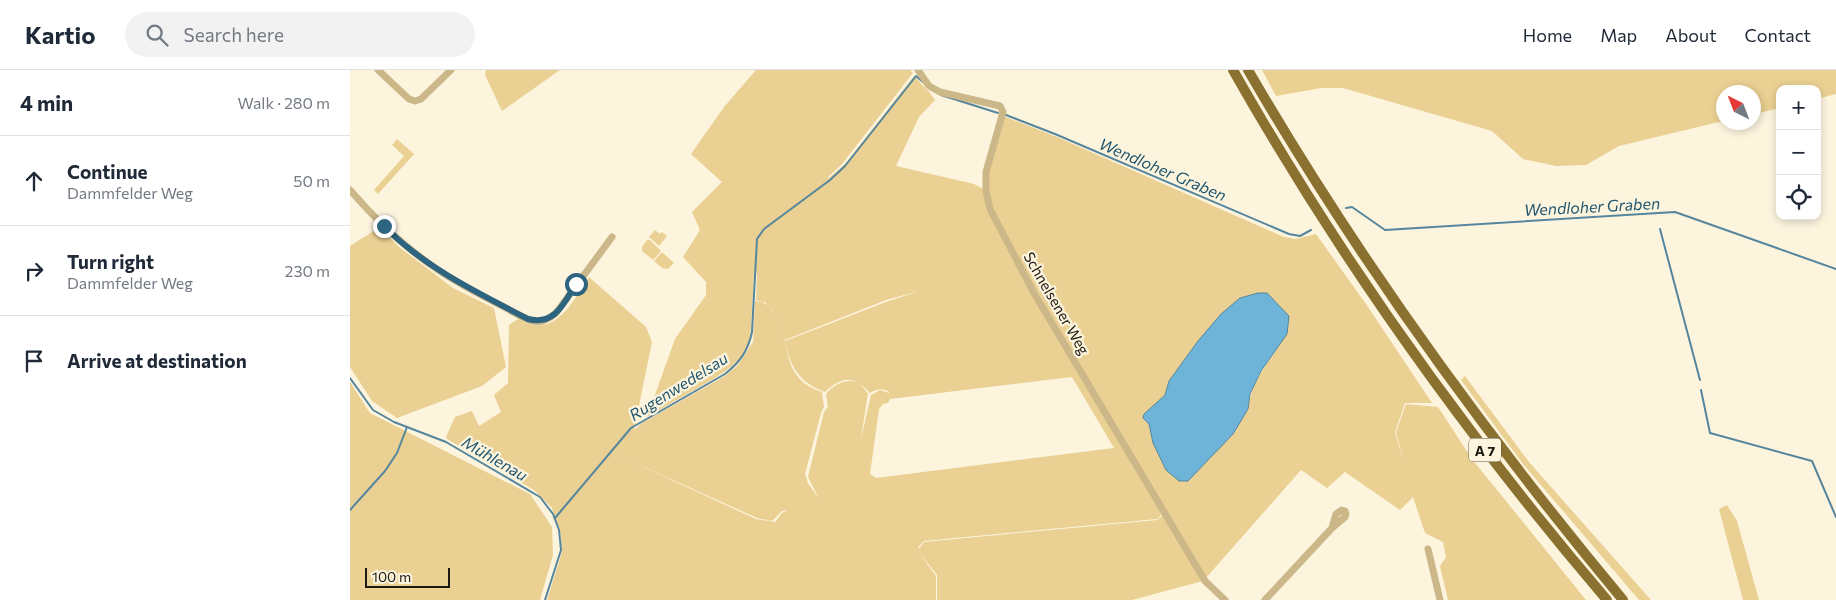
<!DOCTYPE html>
<html lang="en">
<head>
<meta charset="utf-8">
<style>
	body { margin:0; font-family:Commissioner,sans-serif; background:#f2f2f3; color:#1f2937 }
	.controls { position:absolute; right:15px; top:15px; display:grid; overflow:hidden; border-radius:10px; box-shadow:0 2px 8px #0003 }
	.controls button { width:45px; height:45px; display:grid; place-items:center; padding:0; border:0; border-bottom:1px solid #e0e1e3; background:#fff; color:#1f2937; font:25px sans-serif }
	.compass { position:absolute; left:1366px; top:15px; width:45px; height:45px; border-radius:50%; background:#fff; box-shadow:0 2px 8px #0003; rotate:318deg }
	.scale { position:absolute; left:15px; bottom:12px; width:85px; box-sizing:border-box; padding-left:5px; border:2px solid #1c1912; border-top:0; font-size:14px; line-height:18px; white-space:nowrap; color:#1c1912; -webkit-text-stroke:4px #fdf4de; paint-order:stroke }
	.stop { position:absolute; width:15px; height:15px; margin:-11px; border:4px solid #2d647f; border-radius:50%; background:#fff }
	.stop.end { background:#2d647f; border-color:#fff; box-shadow:0 1px 5px #0008 }
	.list { margin:0; padding:0; list-style:none }
	h2 { display:flex; justify-content:space-between; align-items:center; height:65px; margin:0; padding:0 20px; font-size:21px }
	h2 small { font-size:16px; font-weight:400; color:#747a83 }
	.list li { display:grid; grid-template-columns:32px 1fr auto; gap:15px; align-items:center; box-sizing:border-box; height:90px; padding:0 20px; border-top:1px solid #e0e1e3 }
	.list b { display:block; font-size:19px; white-space:nowrap }
	.list p { margin:0; font-size:16px; white-space:nowrap; color:#747a83 }
	.list em { font-size:16px; font-style:normal; color:#747a83 }
	.icon { flex:none; width:28px; height:28px; fill:none; stroke:currentColor; stroke-width:2; stroke-linecap:round; stroke-linejoin:round }
	.map { position:relative; flex:none; width:1486px; height:530px; overflow:hidden }
	header { display:flex; align-items:center; gap:30px; box-sizing:border-box; height:70px; padding:0 25px; background:#fff; border-bottom:1px solid #e0e1e3 }
	header strong { font-size:24px }
	nav { display:flex; gap:28px; margin-inline-start:auto; font-size:18px }
	.search { width:350px; height:45px; background:#f2f2f3; display:flex; align-items:center; gap:12px; box-sizing:border-box; padding:0 18px; border-radius:28px; color:#747a83; font-size:19px }
	main { display:flex }
	aside { flex:1; background:#fff }
	.map>svg:first-child { display:block }
	.green { fill:#ead092; fill-rule:evenodd }
	.water { fill:#6eb4d8; stroke:#55869d }
	.lines { fill:none; stroke-linecap:round; stroke-linejoin:round }
	.stream { stroke:#55869d; stroke-width:2 }
	.minor { stroke:#cbb788; stroke-width:7 }
	.highway { stroke:#8a7130; stroke-width:10 }
	.route { stroke:#2d647f; stroke-width:6 }
	.labels { text-anchor:middle; dominant-baseline:central; stroke-width:4.5; stroke-linejoin:round; paint-order:stroke }
	.shield { fill:#fdf4de; stroke:#605b4f; stroke-width:1 }
	.shield-label { font-size:14px; font-weight:bold; fill:#1c1912 }
	.street-label { font-size:15px; fill:#1c1912; stroke:#fdf4de }
	.water-label { font-size:16px; font-style:italic; fill:#1f5670; stroke:#fdf4de }
</style>
</head>
<body>
<header>
<strong>Kartio</strong>
<div class="search"><svg class="icon" aria-label="search" viewBox="0 0 24 24"><circle cx="10" cy="10" r="6"/><path d="M15 15l6 6"/></svg>Search here</div>
<nav><a>Home</a><a>Map</a><a>About</a><a>Contact</a></nav>
</header>
<main>
<aside>
<h2>4 min<small>Walk · 280 m</small></h2>
<ul class="list">
<li><svg class="icon" aria-label="ahead" viewBox="0 0 24 24"><path d="M12 20V5M6 11l6-6 6 6"/></svg><div><b>Continue</b><p>Dammfelder Weg</p></div><em>50 m</em></li>
<li><svg class="icon" aria-label="right" viewBox="0 0 24 24"><path d="M7 20v-9h11M14 6l5 5-5 5"/></svg><div><b>Turn right</b><p>Dammfelder Weg</p></div><em>230 m</em></li>
<li><svg class="icon" aria-label="arrive" viewBox="0 0 24 24"><path d="M6 21V4h12l-3 4 3 4H6"/></svg><div><b>Arrive at destination</b></div></li>
</ul>
</aside>
<div class="map">
<svg width="1486" height="530" viewBox="0 0 1486 530">
	<rect width="100%" height="100%" fill="#fdf4de"/>
	<!-- green -->
	<g class="green">
		<path d="M136 0H210L152 41 135 5Z"/>
		<path d="M406 0H560L563 3 492 94 478 107 479 108 495 94 564 6 580 23 585 30 569 47 546 96 624 114 637 121 638 101 653 46 707 67 934 167 946 169 966 164 1016 234 1082 333H1055L1045 362 1054 393 1046 362 1056 334 1088 337 1122 389 1236 530H1098L1090 496 1096 487 1093 472 1075 463 1063 427 1050 440 995 402 977 418 951 400 855 509 814 442 807 449 574 471 569 476 568 480 574 472 807 450 814 444 853 511 782 530H587V505L568 481 586 506V530H197L212 482 210 460 205 451 202 438 184 420 97 369 96 367 105 347 122 341 129 356 151 342 144 325 158 313 159 255 168 249C173 251 178 254 183 255 209 261 228 224 239 207L296 257 302 272 284 360 292 353 375 306 388 295 403 272 405 231 415 232C420 238 426 244 429 252 441 281 433 309 472 322L474 337 471 343 455 404 458 413 469 429 458 407 474 342 478 337 476 324C482 315 498 307 509 313 512 315 515 320 518 323L511 369 521 325 530 320 539 323 538 321C531 318 526 319 520 323 504 305 492 306 475 322 449 313 440 296 435 271L536 232 569 221 536 230 435 270C430 253 425 234 406 230L407 203H404L401 259 399 272 391 287 381 297 365 308 297 347 325 269 356 225V212L333 187 350 160 342 142 372 112 341 84 374 37ZM926 281C912 300 901 315 898 339L816 400 803 373 799 354 794 344 815 325 819 311ZM722 307 764 378 526 408 520 404 529 339 533 334 538 333 540 329ZM265 384 407 448 422 451 432 441 438 440 432 443 425 452 406 449Z"/>
		<path d="M912 0H1486V24L1467 29V19H1430V38L1404 44V22H1374L1373 51 1269 76 1236 95 1206 96 1173 89 1142 61 993 18H971L926 26Z"/>
		<path d="M47 69 64 84 28 124 24 120 54 86 42 75Z"/>
		<path d="M30 157 49 177 103 218 144 238 156 297 132 316 47 348 22 331 0 297V176Z"/>
		<path d="M305 160 310 164 312 162 317 166 309 176 299 167Z"/>
		<path d="M297 170H300L311 181 303 190 292 181V177Z"/>
		<path d="M312 182 324 193 318 199 312 198 304 191Z"/>
		<path d="M1115 306 1179 392 1301 530H1289L1173 394 1111 310Z"/>
		<path d="M0 312 20 343 180 424 202 457 203 485 190 530H0Z"/>
		<path d="M1377 435 1387 451 1409 530H1393L1369 439Z"/>
	</g>
	<!-- water -->
	<path class="water" d="M908 223H917L939 246 937 264 911 301 900 324 898 339 883 364 838 411H829L816 400 803 373 799 354 793 348 794 344 815 325 819 311 848 271 871 244 890 228Z"/>
	<g class="lines">
		<!-- stream -->
		<g class="stream">
			<path d="M591 25 648 43"/>
			<path d="M656 45 705 64 939 164 950 166 961 160"/>
			<path d="M996 138 1002 137 1035 160 1325 142 1486 199"/>
			<path d="M1310 159 1350 310"/>
			<path d="M0 308 23 340 44 352 96 372 190 427 203 444 209 460 211 480 195 530"/>
			<path d="M1351 320 1360 363 1462 391 1486 447"/>
			<path d="M0 440 35 401 47 383 57 357"/>
			<path d="M205 448 281 358 375 304C390 292 398 281 402 262L407 169 414 159 480 110 495 96 566 6 573 12"/>
		</g>
		<!-- minor -->
		<g class="minor">
			<path d="M28 0 59 29 65 31 71 29 101 0"/>
			<path d="M568 0 579 16 590 22 650 36 653 42 636 102V121L640 139 684 223 855 511 875 530"/>
			<path d="M0 120C24 148 51 174 81 195 104 212 129 224 154 237 164 242 178 252 189 252 196 251 201 247 206 243L262 167"/>
			<path d="M1078 479 1090 530"/>
			<path d="M915 530 982 458 995 447 996 444 995 441 992 440 986 444 982 458"/>
		</g>
		<!-- highway -->
		<g class="highway">
			<path d="M883 0C990 189 1116 365 1257 530"/>
			<path d="M898 0C1007 188 1134 363 1273 530"/>
		</g>
	</g>
	<g class="lines">
		<!-- route -->
		<path class="route" d="M34 156C75 198 128 223 178 249 205 256 214 233 226 214"/>
	</g>
	<g class="labels">
		<!-- shield labels -->
		<rect class="shield" x="1119" y="368.5" width="32" height="23" rx="4"/>
		<g class="shield-label">
			<text x="1135" y="380">A 7</text>
		</g>
		<!-- street labels -->
		<g class="street-label">
			<text transform="translate(707 233) rotate(60)">Schnelsener Weg</text>
		</g>
		<!-- water labels -->
		<g class="water-label">
			<text transform="translate(813 99) rotate(23)">Wendloher Graben</text>
			<text transform="translate(1242 136) rotate(-3)">Wendloher Graben</text>
			<text transform="translate(328 316) rotate(-32)">Rugenwedelsau</text>
			<text transform="translate(145 388) rotate(30)">Mühlenau</text>
		</g>
	</g>
</svg>
<div class="controls">
<button>+</button>
<button>−</button>
<button><svg class="icon" aria-label="locate" viewBox="0 0 24 24"><circle cx="12" cy="12" r="6"/><path d="M12 2v4M12 18v4M2 12h4M18 12h4"/></svg></button>
</div>
<svg class="compass" viewBox="-18 -18 36 36"><path d="M0-13l5 13h-10z" fill="#e53935"/><path d="M0 13l5-13h-10z" fill="#747a83"/></svg>
<div class="scale">100 m</div>
<div class="stop" style="left:226px;top:214px"></div>
<div class="stop end" style="left:34px;top:156px"></div>
</div>
</main>
</body>
</html>
